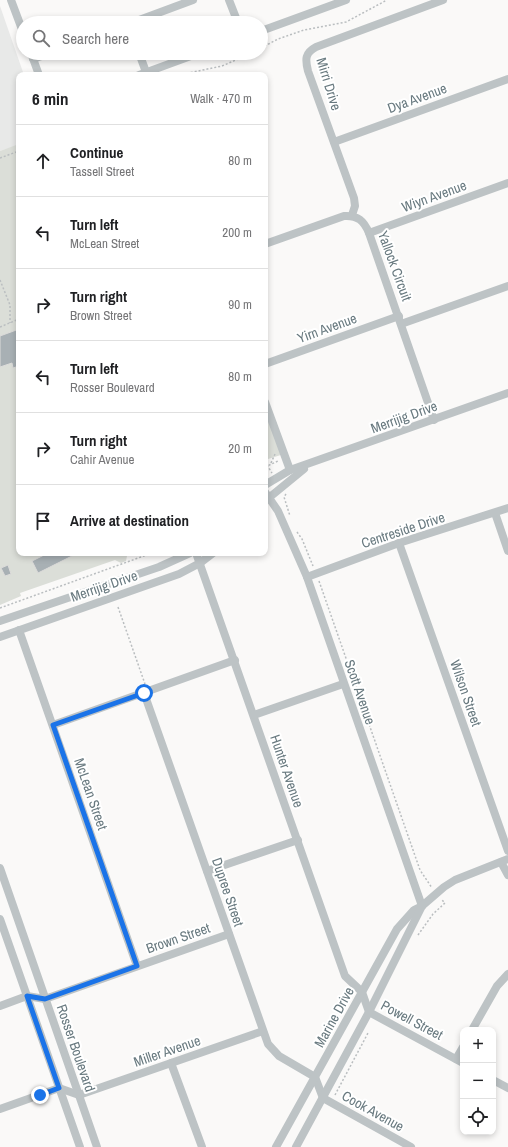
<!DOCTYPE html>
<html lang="en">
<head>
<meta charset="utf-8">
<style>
	body { margin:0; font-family:"Archivo Narrow",sans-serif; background:#f6f6f6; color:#202124 }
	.controls { position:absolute; right:12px; bottom:12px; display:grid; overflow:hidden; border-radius:8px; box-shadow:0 2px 6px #0003 }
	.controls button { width:36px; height:36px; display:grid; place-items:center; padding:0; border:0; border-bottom:1px solid #e0e0e0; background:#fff; color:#202124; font:20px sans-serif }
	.stop { position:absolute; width:12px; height:12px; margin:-9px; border:3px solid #1a73e8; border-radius:50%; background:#fff }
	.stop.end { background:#1a73e8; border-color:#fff; box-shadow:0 1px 4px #0008 }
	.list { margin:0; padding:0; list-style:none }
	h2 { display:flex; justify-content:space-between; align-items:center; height:52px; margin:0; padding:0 16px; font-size:17px }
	h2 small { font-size:13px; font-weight:400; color:#757577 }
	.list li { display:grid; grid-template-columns:26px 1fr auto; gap:12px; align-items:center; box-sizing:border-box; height:72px; padding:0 16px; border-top:1px solid #e0e0e0 }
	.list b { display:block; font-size:15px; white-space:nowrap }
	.list p { margin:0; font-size:13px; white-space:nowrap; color:#757577 }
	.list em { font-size:13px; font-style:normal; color:#757577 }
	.icon { flex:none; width:22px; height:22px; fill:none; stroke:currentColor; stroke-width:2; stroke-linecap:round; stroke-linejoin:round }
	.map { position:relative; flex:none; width:508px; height:1147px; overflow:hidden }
	.search { position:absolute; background:#fff; box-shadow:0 2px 6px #0003; left:16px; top:16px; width:252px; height:44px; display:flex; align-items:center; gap:10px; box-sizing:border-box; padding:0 14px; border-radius:22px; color:#757577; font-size:15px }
	.panel { position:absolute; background:#fff; box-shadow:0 2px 6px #0003; left:16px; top:72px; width:252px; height:484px; border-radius:8px }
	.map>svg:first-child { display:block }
	.built { fill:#e8e9e8 }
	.green { fill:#dbded8 }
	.building { fill:#a8b0b4; stroke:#dcdbda }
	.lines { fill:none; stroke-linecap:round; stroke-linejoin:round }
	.path { stroke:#babec0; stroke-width:1.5; stroke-dasharray:2 2; stroke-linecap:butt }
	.minor { stroke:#bdc3c5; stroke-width:8 }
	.route { stroke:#1a73e8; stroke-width:5 }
	.labels { text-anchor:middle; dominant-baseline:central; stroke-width:4; stroke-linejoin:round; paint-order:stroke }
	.street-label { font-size:14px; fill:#68797f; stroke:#fff }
</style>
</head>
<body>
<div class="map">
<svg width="508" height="1147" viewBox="0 0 508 1147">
	<rect width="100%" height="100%" fill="#faf9f8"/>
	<!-- built -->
	<path class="built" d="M0 6 24 75H19V145L0 151Z"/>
	<!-- green -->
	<g class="green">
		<path d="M19 144V553H136L127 556 126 561 121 563 115 560 20 593 21 596 0 605V151Z"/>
		<path d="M265 404 284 454 265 460Z"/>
	</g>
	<!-- building -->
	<g class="building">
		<path d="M19 329V366L13 368 12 363 0 367V336Z"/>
		<path d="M48 553H78L38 573 32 561Z"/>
		<path d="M8 565 11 574 5 576 1 568Z"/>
	</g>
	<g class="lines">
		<!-- path -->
		<g class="path">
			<path d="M261 48 278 39 304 30 346 22 387 0"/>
			<path d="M179 75 222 66 252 53"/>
			<path d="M0 158 19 151"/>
			<path d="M0 280 10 305V323"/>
			<path d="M0 327 19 319"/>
			<path d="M271 463 275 454"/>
			<path d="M267 465 272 473"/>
			<path d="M265 467 278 461"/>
			<path d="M286 494 284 497 290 516"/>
			<path d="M297 532 302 539 313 566"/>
			<path d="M319 581 420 870 432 888"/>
			<path d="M118 607 145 684"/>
			<path d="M0 608 152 553"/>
			<path d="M418 935 433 914 445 903 442 900"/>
			<path d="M335 1095 368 1033"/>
		</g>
		<!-- minor -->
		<g class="minor">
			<path d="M11 0 23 32"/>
			<path d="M229 0 238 23"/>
			<path d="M131 23 193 0"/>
			<path d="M261 31 346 0"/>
			<path d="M31 53 39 75"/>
			<path d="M139 53 146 72"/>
			<path d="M33 59 50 53"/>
			<path d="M139 75 199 53"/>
			<path d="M334 142 508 79"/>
			<path d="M352 215 355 206 354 198 308 71C305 59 305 53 316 47L443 0"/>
			<path d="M369 233 508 183"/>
			<path d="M265 244 344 216C358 215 364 221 369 233L434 420"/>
			<path d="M401 324 508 286"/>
			<path d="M265 364 399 316"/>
			<path d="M265 402 290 470"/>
			<path d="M265 485 290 470 508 393"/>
			<path d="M265 492 278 511 307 577 422 906"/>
			<path d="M265 501 304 469"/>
			<path d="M495 513 508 551"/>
			<path d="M399 543 508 851"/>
			<path d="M196 553 345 976 362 992 369 1012 463 1063"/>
			<path d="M307 577 399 543 508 508"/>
			<path d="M0 621 159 567 190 553"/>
			<path d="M19 630 137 966"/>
			<path d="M0 637 179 574 200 563 213 553"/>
			<path d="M144 693 268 1044 279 1056 315 1077 323 1098 411 1147"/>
			<path d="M254 715 343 684"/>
			<path d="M53 725 235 660"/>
			<path d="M501 862 508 875"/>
			<path d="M0 868 97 1147"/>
			<path d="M207 871 298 840"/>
			<path d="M0 919 80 1147"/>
			<path d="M0 1006 27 996 45 999 229 934"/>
			<path d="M472 1030 497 986 508 974"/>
			<path d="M456 1059 463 1047"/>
			<path d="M171 1063 202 1147"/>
			<path d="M493 1080 508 1088"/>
			<path d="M0 1109 59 1088 79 1095 263 1031"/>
			<path d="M276 1147 397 929 414 910 422 906 444 887 455 880 508 859"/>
			<path d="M296 1147 369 1012 422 906"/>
		</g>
	</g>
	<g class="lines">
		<!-- route -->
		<path class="route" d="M40 1095 59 1088 27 996 45 999 137 966 53 725 144 693"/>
	</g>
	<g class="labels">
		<!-- street labels -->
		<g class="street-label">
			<text transform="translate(329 84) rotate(73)">Mirri Drive</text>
			<text transform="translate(417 98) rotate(-20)">Dya Avenue</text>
			<text transform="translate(434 196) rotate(-20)">Wiyn Avenue</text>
			<text transform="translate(395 266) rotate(70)">Yallock Circuit</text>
			<text transform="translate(327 328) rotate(-20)">Yirn Avenue</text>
			<text transform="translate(404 417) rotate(-20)">Merrijig Drive</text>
			<text transform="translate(403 530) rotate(-18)">Centreside Drive</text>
			<text transform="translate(104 586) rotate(-19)">Merrijig Drive</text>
			<text transform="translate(360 692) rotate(71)">Scott Avenue</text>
			<text transform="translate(466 693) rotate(71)">Wilson Street</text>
			<text transform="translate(287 771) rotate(71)">Hunter Avenue</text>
			<text transform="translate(91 794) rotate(71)">McLean Street</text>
			<text transform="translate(228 892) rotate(71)">Dupree Street</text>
			<text transform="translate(178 938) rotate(-19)">Brown Street</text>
			<text transform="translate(334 1017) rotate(-61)">Marine Drive</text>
			<text transform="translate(412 1020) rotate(28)">Powell Street</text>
			<text transform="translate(76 1048) rotate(71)">Rosser Boulevard</text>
			<text transform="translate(167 1051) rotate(-19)">Miller Avenue</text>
			<text transform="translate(373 1111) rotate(29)">Cook Avenue</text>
		</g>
	</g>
</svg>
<div class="controls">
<button>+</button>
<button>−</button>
<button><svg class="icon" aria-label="locate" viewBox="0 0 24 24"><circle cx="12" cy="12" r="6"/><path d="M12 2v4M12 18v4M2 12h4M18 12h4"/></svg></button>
</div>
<div class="stop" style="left:144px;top:693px"></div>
<div class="stop end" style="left:40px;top:1095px"></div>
<div class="search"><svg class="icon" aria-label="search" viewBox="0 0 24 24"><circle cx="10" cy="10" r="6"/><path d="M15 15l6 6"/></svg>Search here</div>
<section class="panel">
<h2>6 min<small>Walk · 470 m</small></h2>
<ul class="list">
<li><svg class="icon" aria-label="ahead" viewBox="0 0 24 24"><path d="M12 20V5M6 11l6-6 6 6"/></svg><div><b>Continue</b><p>Tassell Street</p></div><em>80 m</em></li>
<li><svg class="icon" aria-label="left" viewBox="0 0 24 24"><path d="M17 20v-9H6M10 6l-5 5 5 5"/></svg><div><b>Turn left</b><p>McLean Street</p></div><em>200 m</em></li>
<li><svg class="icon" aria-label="right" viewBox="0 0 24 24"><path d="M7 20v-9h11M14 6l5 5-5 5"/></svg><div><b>Turn right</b><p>Brown Street</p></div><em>90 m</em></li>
<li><svg class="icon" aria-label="left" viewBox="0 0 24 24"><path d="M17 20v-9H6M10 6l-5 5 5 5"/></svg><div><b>Turn left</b><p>Rosser Boulevard</p></div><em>80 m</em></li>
<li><svg class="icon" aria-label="right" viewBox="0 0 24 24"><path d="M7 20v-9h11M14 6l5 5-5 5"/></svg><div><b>Turn right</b><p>Cahir Avenue</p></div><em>20 m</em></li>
<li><svg class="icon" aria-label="arrive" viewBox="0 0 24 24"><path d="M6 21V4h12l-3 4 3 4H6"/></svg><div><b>Arrive at destination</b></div></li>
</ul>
</section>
</div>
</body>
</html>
